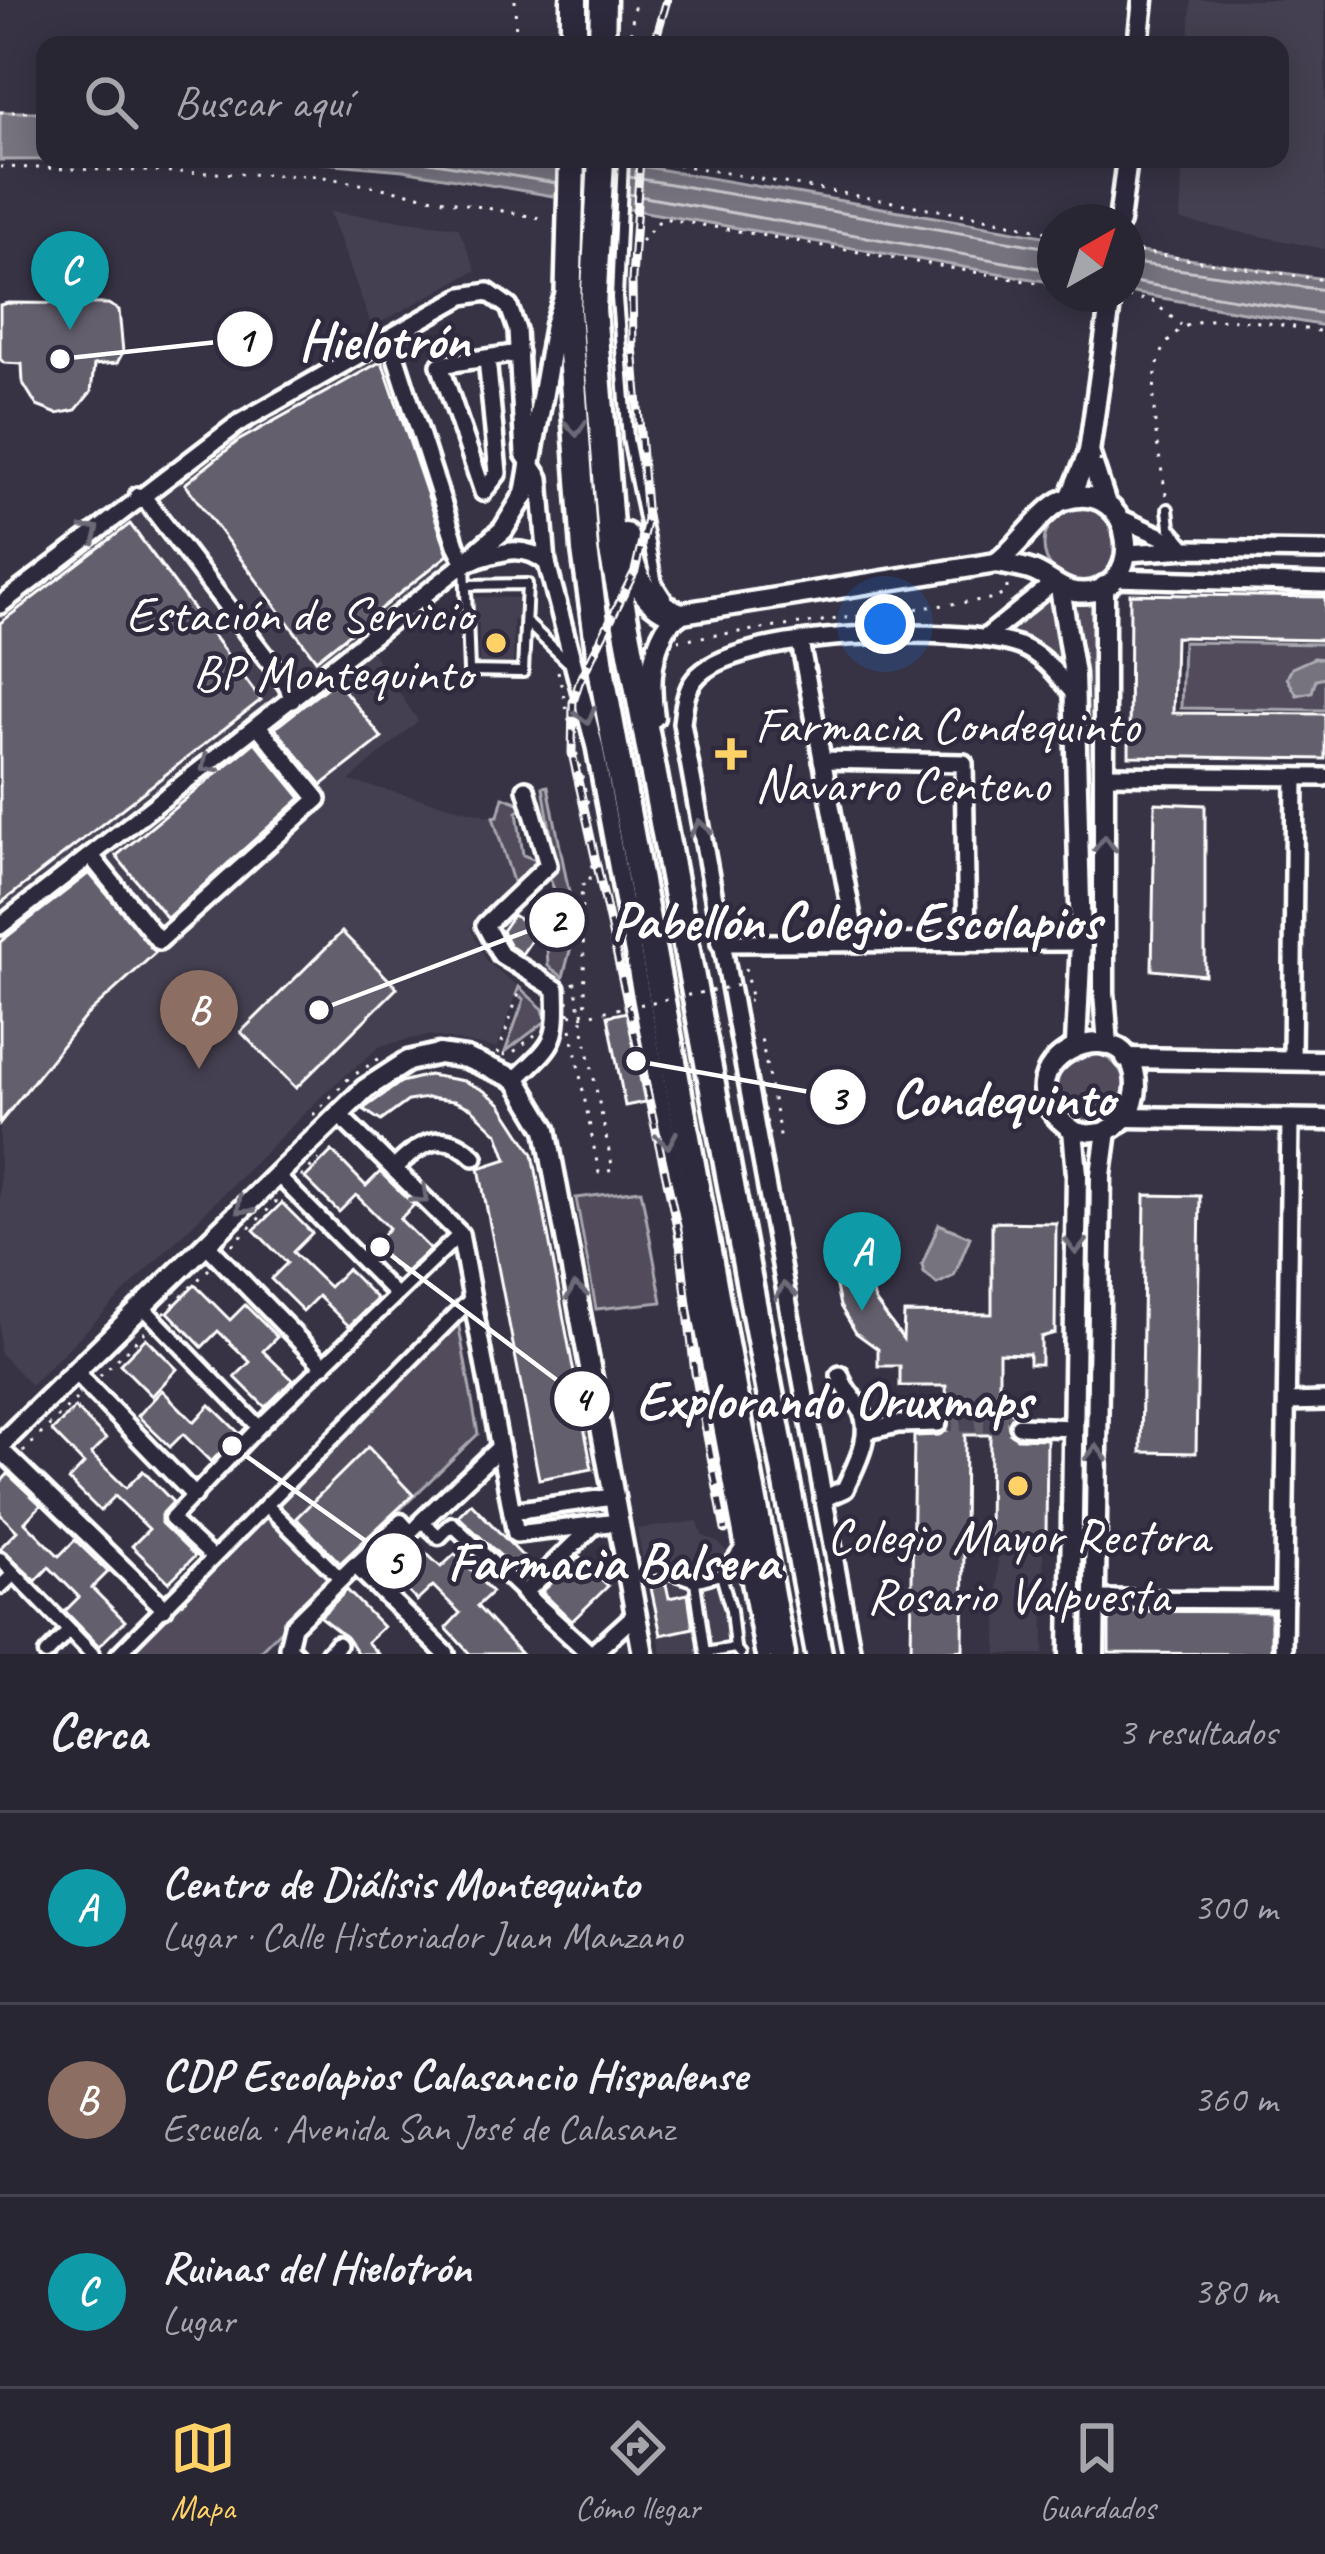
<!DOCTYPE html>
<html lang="es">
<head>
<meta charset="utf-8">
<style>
	body { margin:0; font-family:Caveat,sans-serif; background:#353240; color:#f1f3f6 }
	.compass { position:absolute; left:1037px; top:204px; width:108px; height:108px; border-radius:50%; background:#292634; box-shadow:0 6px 30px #0003; rotate:39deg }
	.you { position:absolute; left:885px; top:624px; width:42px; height:42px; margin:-30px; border:9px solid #fff; border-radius:50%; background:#1a73e8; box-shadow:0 0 0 18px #1a73e833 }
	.badge { display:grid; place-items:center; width:78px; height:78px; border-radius:50%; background:#ffd166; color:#fff; font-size:39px; font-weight:700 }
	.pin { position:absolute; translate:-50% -99px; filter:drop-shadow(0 3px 6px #0008) }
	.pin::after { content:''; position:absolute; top:63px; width:42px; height:36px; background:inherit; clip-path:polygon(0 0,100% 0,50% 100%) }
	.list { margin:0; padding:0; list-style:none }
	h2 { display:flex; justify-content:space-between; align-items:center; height:156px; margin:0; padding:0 48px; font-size:51px }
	h2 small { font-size:39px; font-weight:400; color:#a5a5ac }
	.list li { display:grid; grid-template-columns:78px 1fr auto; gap:36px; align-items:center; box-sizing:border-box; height:192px; padding:0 48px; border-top:3px solid #45434f }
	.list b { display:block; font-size:45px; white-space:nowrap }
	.list p { margin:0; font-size:39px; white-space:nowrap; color:#a5a5ac }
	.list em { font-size:39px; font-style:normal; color:#a5a5ac }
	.icon { flex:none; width:66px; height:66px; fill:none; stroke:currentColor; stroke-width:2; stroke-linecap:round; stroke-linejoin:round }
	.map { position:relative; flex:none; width:1325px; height:1654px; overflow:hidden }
	.search { position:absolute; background:#292634; box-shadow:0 6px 30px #0003; left:36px; right:36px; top:36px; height:132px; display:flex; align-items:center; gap:30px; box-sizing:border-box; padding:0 42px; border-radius:24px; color:#a5a5ac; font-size:45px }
	.sheet { height:732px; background:#292634 }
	nav { display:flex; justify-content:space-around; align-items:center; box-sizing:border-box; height:168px; border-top:3px solid #45434f; background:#292634; font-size:33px; color:#a5a5ac }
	nav a { display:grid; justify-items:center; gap:6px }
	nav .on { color:#ffd166 }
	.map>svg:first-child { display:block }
	.built { fill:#444051 }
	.green { fill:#514c5c; stroke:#a8a6ae; stroke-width:3 }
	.water { fill:#76737f; stroke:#adabb2; stroke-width:3 }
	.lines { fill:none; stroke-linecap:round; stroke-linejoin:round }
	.shore { stroke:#c8c7cc; stroke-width:3 }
	.building { fill:#635f6d; stroke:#fff; stroke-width:3 }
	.minor-tunnel { stroke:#4b4758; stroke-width:15; stroke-dasharray:15 8; stroke-linecap:butt }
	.service-casing { stroke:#fff; stroke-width:16 }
	.pedestrian-casing { stroke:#fff; stroke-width:21 }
	.minor-casing { stroke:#fff; stroke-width:24 }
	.tertiary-casing { stroke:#fff; stroke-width:27 }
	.primary-casing { stroke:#fff; stroke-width:33 }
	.path { stroke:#fff; stroke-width:3; stroke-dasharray:3 9; stroke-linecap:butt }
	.service { stroke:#2f2a3d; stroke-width:8 }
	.pedestrian { stroke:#2f2a3d; stroke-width:12 }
	.minor { stroke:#2f2a3d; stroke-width:15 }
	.tertiary { stroke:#2f2a3d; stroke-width:18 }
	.primary { stroke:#2f2a3d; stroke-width:24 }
	.rail-casing { stroke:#fff; stroke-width:9 }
	.rail { stroke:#2f2a3d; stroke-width:4.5; stroke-dasharray:14; stroke-linecap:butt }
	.tertiary-bridge-casing { stroke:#fff; stroke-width:27; stroke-linecap:butt }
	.path-bridge { stroke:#fff; stroke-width:3; stroke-dasharray:3 9; stroke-linecap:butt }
	.tertiary-bridge { stroke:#2f2a3d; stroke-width:18 }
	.oneway { stroke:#6d6a77 }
	.poi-dot { fill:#ffd166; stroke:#2f2a3d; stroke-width:4.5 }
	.labels { text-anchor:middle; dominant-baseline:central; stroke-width:9; stroke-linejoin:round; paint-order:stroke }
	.poi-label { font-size:51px; fill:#fff; stroke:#2f2a3d; text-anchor:end }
	.leader { fill:none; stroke:#fff; stroke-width:4.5 }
	.callout-dot { fill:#fff; stroke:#2f2a3d; stroke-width:4.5 }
	.mark-label { font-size:36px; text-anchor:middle; font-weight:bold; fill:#111 }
	.callout-label { font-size:54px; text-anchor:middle; font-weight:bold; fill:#fff; stroke:#2f2a3d; stroke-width:9; stroke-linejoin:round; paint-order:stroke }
</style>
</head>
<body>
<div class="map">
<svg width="1325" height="1654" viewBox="0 0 1325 1654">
	<rect width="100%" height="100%" fill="#373345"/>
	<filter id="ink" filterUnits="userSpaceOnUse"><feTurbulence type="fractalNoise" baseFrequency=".00833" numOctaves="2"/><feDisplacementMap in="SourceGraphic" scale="24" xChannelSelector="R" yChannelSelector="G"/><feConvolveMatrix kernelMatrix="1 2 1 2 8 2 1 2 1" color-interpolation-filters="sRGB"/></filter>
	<g filter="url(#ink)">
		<!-- built -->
		<g class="built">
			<path d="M1191 0H1325V249L1180 220 1183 159H1280V45H1189Z"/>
			<path d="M330 212 458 227 476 270 372 327Z"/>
			<path d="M385 348 454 562 361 634 418 721 349 781 493 817 514 885 470 927 487 962 519 987 497 1048 428 1035 380 1046 328 1090 31 1385 0 1353V598L139 488Z"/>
			<path d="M473 597 525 598V620H513V664L479 663V623L473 622Z"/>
			<path d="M698 1521 702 1535 719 1543 726 1551 740 1654H662L637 1529Z"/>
			<path d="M998 1546 1043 1549 1044 1654H997Z"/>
		</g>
		<!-- green -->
		<g class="green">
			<circle cx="1081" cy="545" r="37"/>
			<path d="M1052 591 1071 680 1013 637 998 633Z"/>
			<path d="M1099 597 1098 1024 1087 1023 1084 699 1068 598Z"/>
			<path d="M1183 642 1325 644V710L1181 708Z"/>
			<path d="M548 786 576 928 563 977 548 966 547 947 533 938 537 932 549 939 561 916 542 902 554 889 549 877 556 865 543 787Z"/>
			<path d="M503 797 527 806 517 812 523 855 538 861C541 875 524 879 514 885L493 817 498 816Z"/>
			<path d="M519 987 543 1009 546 1021 505 1052 524 999 516 995Z"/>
			<circle cx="1091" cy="1088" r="34"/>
			<path d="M641 1190 662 1302 596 1309 576 1198Z"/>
			<path d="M458 1322 478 1434 340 1568 275 1504Z"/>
			<path d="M267 1511 332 1578 257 1654H124Z"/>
		</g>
		<!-- water -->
		<g class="water">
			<path d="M0 112H45V159H218L0 160Z"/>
			<path d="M278 159H600L1055 238V283L403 170Z"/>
			<path d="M1127 250 1325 279V326L1127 292Z"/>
			<path d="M1314 658 1325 659V677L1316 679 1312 692 1297 695 1287 678 1292 668Z"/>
			<path d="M939 1224 970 1237 954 1276 937 1284 924 1273 922 1265Z"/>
		</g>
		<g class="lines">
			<!-- shore -->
			<g class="shore">
				<path d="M411 159 556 183"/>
				<path d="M629 177 1055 249"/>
				<path d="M628 194 1055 271"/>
				<path d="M1127 262 1325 290"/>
				<path d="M1127 281 1325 314"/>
			</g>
		</g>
		<!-- building -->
		<g class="building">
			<path d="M8 303 108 304 119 310 123 352 117 363 94 365 91 392 76 410 57 414 37 406 23 383 22 364 4 363 0 359V305Z"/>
			<path d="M382 361 448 555 316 660 185 484 238 441Z"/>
			<path d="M130 524 261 700 0 904V623Z"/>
			<path d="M1130 594 1325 597V640L1175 637 1173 713 1325 714V759L1129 756Z"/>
			<path d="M336 680 382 738 322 785 275 728Z"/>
			<path d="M255 742 301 798 167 918 116 856Z"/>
			<path d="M1155 803 1205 805V975L1152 970Z"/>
			<path d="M89 873 156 952 85 1017 0 1123V942Z"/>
			<path d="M553 910 577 926 566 945 537 932 522 954 510 946 502 931 513 915 521 920 526 913 532 917Z"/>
			<path d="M342 932 397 988 296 1088 241 1032Z"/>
			<path d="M627 1012 645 1102 625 1106 608 1016Z"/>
			<path d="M429 1075 464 1081 483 1090 500 1103 533 1154 592 1469 539 1479 479 1168 507 1159 498 1134 471 1108 454 1101 427 1098 408 1101 381 1121 363 1109 401 1082Z"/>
			<path d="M332 1151 366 1186 380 1172 414 1205 400 1219 430 1249 403 1274 373 1245 389 1228 356 1195 339 1212 305 1178Z"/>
			<path d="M1145 1195 1200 1196 1196 1453 1141 1452Z"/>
			<path d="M282 1203 312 1233 293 1252 329 1287 347 1269 377 1299 349 1326 318 1296 303 1311 271 1279 287 1263 254 1230Z"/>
			<path d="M992 1222 1056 1223 1055 1333 1041 1337V1364H1029V1354L999 1353V1391L1013 1395 1012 1413H1019L1008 1421 1009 1433 1017 1438 1047 1439 1046 1538H989L990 1435H965L963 1650 911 1654 914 1436 939 1435 948 1430 946 1386H900V1366H878V1349L856 1333 840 1306 832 1267 865 1265 875 1301 903 1339 904 1313 992 1314Z"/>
			<path d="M195 1285 230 1320 245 1305 277 1337 263 1351 293 1380 265 1407 235 1377 250 1362 218 1331 202 1347 168 1312Z"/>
			<path d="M146 1338 177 1369 152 1396 120 1364Z"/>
			<path d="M162 1390 194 1422 210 1405 239 1433 211 1462 183 1434 170 1447 138 1416Z"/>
			<path d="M75 1408 106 1439 91 1454 126 1488 143 1471 173 1502 161 1515V1523L195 1556 169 1582 132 1546 149 1529 115 1496 100 1511 69 1480 84 1464 52 1431Z"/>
			<path d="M368 1447 413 1495 340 1563 296 1518Z"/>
			<path d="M8 1474 41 1505 25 1522 59 1556 75 1540 108 1572 92 1588 125 1621 99 1646 65 1611 79 1597 49 1567 36 1581 0 1548 17 1531 0 1514V1483Z"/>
			<path d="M471 1503 529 1563 519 1573 458 1516Z"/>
			<path d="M400 1536 414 1542 441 1567 455 1554 492 1592 477 1606 521 1654H470L446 1628 460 1613 433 1586 417 1601 377 1559Z"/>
			<path d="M579 1557 608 1586 572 1621 542 1592Z"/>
			<path d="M666 1584 669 1598 688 1594 693 1628 661 1635 651 1588Z"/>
			<path d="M347 1590 383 1627 367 1642 378 1654H358L346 1637 320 1617Z"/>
			<path d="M1109 1611 1271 1612V1654L1109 1653Z"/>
		</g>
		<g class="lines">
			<!-- minor-tunnel -->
			<path class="minor-tunnel" d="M938 1423 1019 1426"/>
			<!-- service casing -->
			<g class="service-casing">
				<g id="service">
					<path d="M623 159 617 298 628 439 657 583 666 597"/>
					<path d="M1168 509 1170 527 1184 543"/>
					<path d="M465 563 469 671 523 672 527 584 467 585"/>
					<path d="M526 622 567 661"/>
					<path d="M721 1575 731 1610 735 1648"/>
					<path d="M631 1577 657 1569 695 1582"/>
					<path d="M740 1654 735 1648 705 1653 695 1582 721 1575 741 1546"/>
				</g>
			</g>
			<!-- pedestrian casing -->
			<g class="pedestrian-casing">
				<g id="pedestrian">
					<path d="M277 1175 396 1295"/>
					<path d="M142 1306 259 1427"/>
					<path d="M266 1505 341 1579"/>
					<path d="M213 1558 171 1519 259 1427 460 1234"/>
					<path d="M0 1559 92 1654"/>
					<path d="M355 1565 401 1521 411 1532 422 1521 439 1537 452 1524 524 1593"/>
					<path d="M0 1587 14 1574"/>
					<path d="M46 1654 69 1631"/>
					<path d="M118 1654 472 1298"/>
				</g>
			</g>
			<!-- minor casing -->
			<g class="minor-casing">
				<g id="minor">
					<path d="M390 339 456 545 465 563"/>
					<path d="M487 358 498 473 483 492 440 365 519 353"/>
					<path d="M138 496 145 499 288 686 292 700"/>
					<path d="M1120 518 1181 545"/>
					<path d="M1127 553 1189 549 1325 551"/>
					<path d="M1114 578 1325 584"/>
					<path d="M0 605 239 423 463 296 488 292 509 307 517 330 524 454 540 478 547 563 595 747 764 1654"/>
					<path d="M986 637 1053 583"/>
					<path d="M800 642 857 943"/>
					<path d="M822 760 964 763 967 942"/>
					<path d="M1105 775 1325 777"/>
					<path d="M91 856 159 941 318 799 258 726"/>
					<path d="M0 926 465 563C496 555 520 540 547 563"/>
					<path d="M720 943 1081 942"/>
					<path d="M1292 1060 1295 777"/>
					<path d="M516 1079C555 1042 558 1043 556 989L501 955 485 925 548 865 526 789"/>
					<path d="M338 1114 460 1234 516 1534 618 1522"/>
					<path d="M1073 1130 1089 1133 1107 1131"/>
					<path d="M394 1169C419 1143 444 1127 474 1157"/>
					<path d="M206 1244 323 1365"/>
					<path d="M75 1372 194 1495"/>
					<path d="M1287 1402 1325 1401"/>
					<path d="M1019 1426 1074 1428"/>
					<path d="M867 1431 898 1424 938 1423"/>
					<path d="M0 1449 164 1608"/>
					<path d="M823 1499 845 1489C855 1466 874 1435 861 1410 854 1397 844 1390 840 1375"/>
					<path d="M512 1511 613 1497"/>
					<path d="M422 1521 500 1447"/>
					<path d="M1093 1599 1284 1600"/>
					<path d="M295 1654 288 1647 293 1626 355 1565 446 1654"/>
					<path d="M329 1654 337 1645"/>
					<path d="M590 1654 524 1593 594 1525"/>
					<path d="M592 1654 636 1614"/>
					<path d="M852 1654 682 723C684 708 685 691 695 679 734 629 962 625 1020 646 1044 655 1059 677 1075 695"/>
					<path d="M1283 1654 1290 1120"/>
				</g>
			</g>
			<!-- tertiary casing -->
			<g class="tertiary-casing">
				<g id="tertiary">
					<path d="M1138 45 1143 0"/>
					<path d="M1119 222 1127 159"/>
					<path d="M1089 452 1106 504"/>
					<path d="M1070 498 1089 452 1110 304"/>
					<path d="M465 563 503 530 525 494 555 325 564 298"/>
					<path d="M1104 586V992L1108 1045"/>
					<path d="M1060 588 1074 674 1081 942 1076 1044"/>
					<path d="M654 717C648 680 651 643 676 614L996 563C1011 566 1028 567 1041 575 1053 581 1061 590 1075 592 1151 601 1138 475 1064 500 1044 507 1019 547 996 563"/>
					<path d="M1126 1058 1325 1061"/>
					<path d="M1126 1117 1325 1120"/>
					<path d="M0 1445 365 1089 408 1061 439 1054 466 1058 516 1079 546 1129 643 1654"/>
					<path d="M1070 1654 1077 1174 1073 1130C981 1068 1136 994 1136 1087 1135 1108 1124 1122 1107 1131L1101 1175 1094 1654"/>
				</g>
			</g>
			<!-- primary casing -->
			<g class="primary-casing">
				<g id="primary">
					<path d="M574 0V45"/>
					<path d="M602 45 603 0"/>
					<path d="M572 159 568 311 585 550 603 680 782 1654"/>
					<path d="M601 159 593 309 612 551 819 1654"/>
					<path d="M625 536C633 573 639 599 676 614"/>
				</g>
			</g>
			<!-- path -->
			<g class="path">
				<path d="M515 0 516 45"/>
				<path d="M629 45 635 0"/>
				<path d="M0 112H45"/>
				<path d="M667 159 674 164 1002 221 1055 234"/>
				<path d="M0 167 318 176 545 219"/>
				<path d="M633 250 662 218 1055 286"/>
				<path d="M1127 250 1325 280"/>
				<path d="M1128 297 1152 301 1181 325"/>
				<path d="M1166 495C1158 446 1130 334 1202 321 1236 315 1290 327 1325 332"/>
				<path d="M678 640 997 598 1007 591V580"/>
				<path d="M558 671 589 808"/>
				<path d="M745 968 752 1001H748"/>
				<path d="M570 1015 586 1012 581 885 589 884 596 847"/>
				<path d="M571 1029 599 1173 613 1170 581 1016"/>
				<path d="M498 1054 521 986"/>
				<path d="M503 1055 511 1054 535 1035"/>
				<path d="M313 1115 348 1079 383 1056"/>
				<path d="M301 1177 319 1159"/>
				<path d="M232 1245 281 1197"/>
				<path d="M164 1313 209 1269"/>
				<path d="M100 1376 145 1332"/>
				<path d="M23 1452 76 1399"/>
			</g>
			<!-- service -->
			<use href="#service" class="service"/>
			<!-- pedestrian -->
			<use href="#pedestrian" class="pedestrian"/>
			<!-- minor -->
			<use href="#minor" class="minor"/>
			<!-- tertiary -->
			<use href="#tertiary" class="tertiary"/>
			<!-- primary -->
			<use href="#primary" class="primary"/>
			<!-- rail casing -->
			<g class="rail-casing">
				<g id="rail">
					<path d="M654 45 667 0"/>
					<path d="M640 159 632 279 633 345 647 519 635 571 579 683 573 702 572 753 679 1235 695 1373 725 1530"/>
				</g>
			</g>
			<!-- rail -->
			<use href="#rail" class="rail"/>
			<!-- tertiary-bridge casing -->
			<g class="tertiary-bridge-casing">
				<path id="tertiary-bridge" d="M1110 304 1111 294"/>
			</g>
			<!-- path-bridge -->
			<g class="path-bridge">
				<path d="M1100 462 1117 320"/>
				<path d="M569 1015 567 985 575 983 581 1016 740 985 769 1135H780L760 1033"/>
			</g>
			<!-- tertiary-bridge -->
			<use href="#tertiary-bridge" class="tertiary-bridge"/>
		</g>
		<!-- one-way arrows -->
		<defs><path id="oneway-chevron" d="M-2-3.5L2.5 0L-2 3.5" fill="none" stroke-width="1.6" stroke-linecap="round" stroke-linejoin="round" transform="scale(3)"/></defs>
		<g class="oneway">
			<use href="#oneway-chevron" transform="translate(576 428) rotate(86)"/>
			<use href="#oneway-chevron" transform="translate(92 532) rotate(-38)"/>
			<use href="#oneway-chevron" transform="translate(586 716) rotate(74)"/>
			<use href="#oneway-chevron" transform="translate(208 765) rotate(142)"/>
			<use href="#oneway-chevron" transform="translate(700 828) rotate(-100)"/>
			<use href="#oneway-chevron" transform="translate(1105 844) rotate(-90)"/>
			<use href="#oneway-chevron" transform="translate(667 1140) rotate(80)"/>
			<use href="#oneway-chevron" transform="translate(421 1196) rotate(44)"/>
			<use href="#oneway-chevron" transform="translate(243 1207) rotate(136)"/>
			<use href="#oneway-chevron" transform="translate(1076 1246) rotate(91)"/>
			<use href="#oneway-chevron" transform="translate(576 1291) rotate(-100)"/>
			<use href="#oneway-chevron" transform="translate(785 1291) rotate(-100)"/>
			<use href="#oneway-chevron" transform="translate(1096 1453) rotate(-89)"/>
		</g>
	</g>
	<!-- markers -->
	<g class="poi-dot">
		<circle cx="496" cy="643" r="12"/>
		<path d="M725 736h12v12h12v12h-12v12h-12v-12h-12v-12h12z"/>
		<circle cx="1018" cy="1486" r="12"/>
	</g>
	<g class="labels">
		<!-- poi labels -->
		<g class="poi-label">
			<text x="472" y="614">Estación de Servicio<tspan x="472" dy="59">BP Montequinto</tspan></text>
			<text x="755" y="725" text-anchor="start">Farmacia Condequinto<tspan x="755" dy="59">Navarro Centeno</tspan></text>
			<text x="1018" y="1536" text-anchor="middle">Colegio Mayor Rectora<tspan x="1018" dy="59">Rosario Valpuesta</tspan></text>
		</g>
	</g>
	<!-- callouts -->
	<path class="leader" d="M60 359L245 339M319 1010L557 920M636 1061L838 1097M380 1247L582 1399M232 1446L394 1561"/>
	<g class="callout-dot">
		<circle cx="60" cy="359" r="12"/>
		<circle cx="319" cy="1010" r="12"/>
		<circle cx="636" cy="1061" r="12"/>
		<circle cx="380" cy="1247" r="12"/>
		<circle cx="232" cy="1446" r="12"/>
		<circle cx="245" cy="339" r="30"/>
		<circle cx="557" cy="920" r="30"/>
		<circle cx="838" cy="1097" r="30"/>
		<circle cx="582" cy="1399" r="30"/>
		<circle cx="394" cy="1561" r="30"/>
	</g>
	<g class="mark-label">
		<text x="245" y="351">1</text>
		<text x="557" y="932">2</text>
		<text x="838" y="1110">3</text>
		<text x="582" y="1411">4</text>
		<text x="394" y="1574">5</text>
	</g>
	<g class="callout-label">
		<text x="384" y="358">Hielotrón</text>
		<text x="856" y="939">Pabellón Colegio Escolapios</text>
		<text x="1003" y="1116">Condequinto</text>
		<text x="834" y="1418">Explorando Oruxmaps</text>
		<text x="613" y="1580">Farmacia Balsera</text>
	</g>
</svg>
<svg class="compass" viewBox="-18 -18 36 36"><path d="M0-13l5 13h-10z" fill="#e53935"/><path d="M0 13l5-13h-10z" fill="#a5a5ac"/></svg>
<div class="you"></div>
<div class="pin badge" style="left:862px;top:1311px;background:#0f9aa8">A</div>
<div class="pin badge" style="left:199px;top:1069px;background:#8d6e63">B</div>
<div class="pin badge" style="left:70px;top:330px;background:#0f9aa8">C</div>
<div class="search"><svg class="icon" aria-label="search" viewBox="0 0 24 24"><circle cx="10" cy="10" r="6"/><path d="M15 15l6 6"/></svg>Buscar aquí</div>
</div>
<section class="sheet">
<h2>Cerca<small>3 resultados</small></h2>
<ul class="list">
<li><span class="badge" style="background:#0f9aa8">A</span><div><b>Centro de Diálisis Montequinto</b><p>Lugar · Calle Historiador Juan Manzano</p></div><em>300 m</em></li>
<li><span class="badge" style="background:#8d6e63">B</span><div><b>CDP Escolapios Calasancio Hispalense</b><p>Escuela · Avenida San José de Calasanz</p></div><em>360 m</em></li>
<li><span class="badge" style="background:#0f9aa8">C</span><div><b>Ruinas del Hielotrón</b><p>Lugar</p></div><em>380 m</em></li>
</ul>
</section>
<nav>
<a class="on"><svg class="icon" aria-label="map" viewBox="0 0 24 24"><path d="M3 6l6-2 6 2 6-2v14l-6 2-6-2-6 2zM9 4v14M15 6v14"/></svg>Mapa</a>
<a><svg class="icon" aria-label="directions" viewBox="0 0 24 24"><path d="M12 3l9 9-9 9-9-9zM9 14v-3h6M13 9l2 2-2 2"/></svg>Cómo llegar</a>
<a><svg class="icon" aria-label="saved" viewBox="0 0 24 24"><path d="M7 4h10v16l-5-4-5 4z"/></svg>Guardados</a>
</nav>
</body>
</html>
